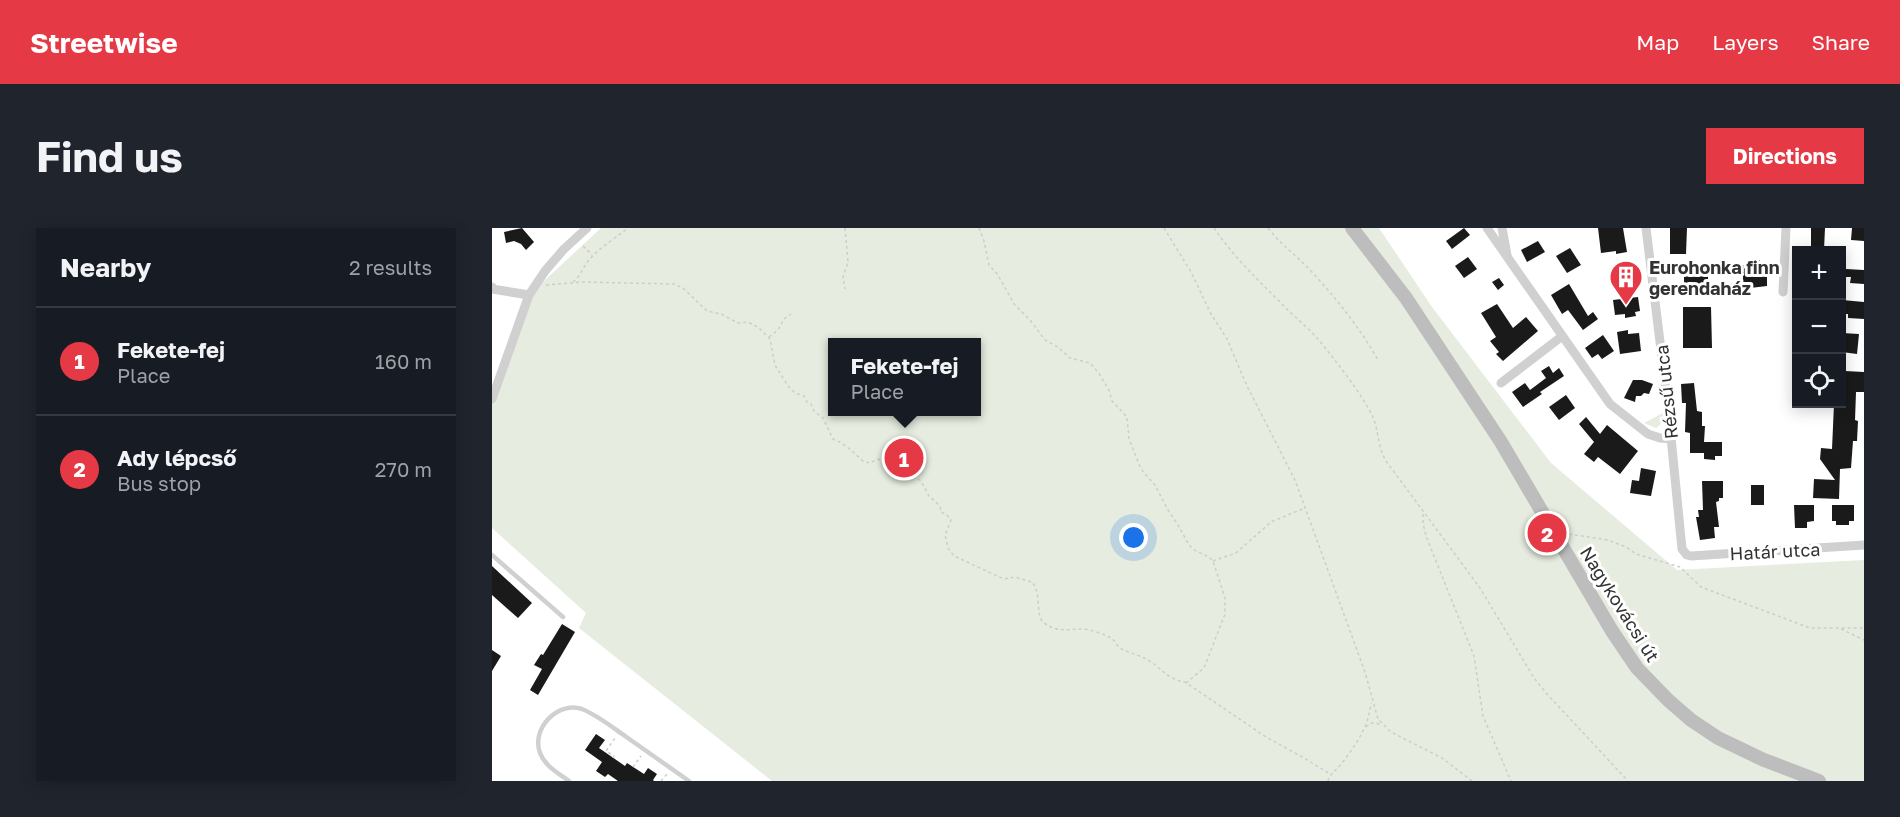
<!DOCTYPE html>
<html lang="en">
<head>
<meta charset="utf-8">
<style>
	body { margin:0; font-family:"Golos Text",sans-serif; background:#20242c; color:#f1f3f6 }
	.controls { position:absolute; right:18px; top:18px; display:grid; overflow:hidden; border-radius:0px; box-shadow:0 3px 15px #0003 }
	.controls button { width:54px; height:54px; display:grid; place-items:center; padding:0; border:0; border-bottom:2px solid #363941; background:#171b24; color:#f1f3f6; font:30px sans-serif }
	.you { position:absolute; left:642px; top:310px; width:21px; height:21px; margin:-15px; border:4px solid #fff; border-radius:50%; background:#1a73e8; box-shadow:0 0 0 9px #1a73e833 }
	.badge { display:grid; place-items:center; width:39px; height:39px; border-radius:50%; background:#e63946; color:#fff; font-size:20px; font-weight:700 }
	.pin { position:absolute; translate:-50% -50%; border:3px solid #fff; box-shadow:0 2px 6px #0006 }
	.popup { position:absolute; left:336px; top:110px; width:153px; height:78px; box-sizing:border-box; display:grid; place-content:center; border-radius:0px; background:#171b24; filter:drop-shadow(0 2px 4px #0005); font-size:20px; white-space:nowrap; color:#9ea1a6 }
	.popup b { font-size:22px; color:#f1f3f6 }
	.popup::after { content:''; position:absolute; left:50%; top:100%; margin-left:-12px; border:12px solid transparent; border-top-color:#171b24 }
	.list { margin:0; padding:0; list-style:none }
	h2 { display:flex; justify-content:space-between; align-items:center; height:78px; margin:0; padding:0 24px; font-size:26px }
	h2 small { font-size:20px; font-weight:400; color:#9ea1a6 }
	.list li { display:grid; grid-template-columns:39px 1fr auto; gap:18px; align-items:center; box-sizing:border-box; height:108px; padding:0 24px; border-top:2px solid #363941 }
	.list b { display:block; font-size:22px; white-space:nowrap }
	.list p { margin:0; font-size:20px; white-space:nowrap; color:#9ea1a6 }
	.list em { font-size:20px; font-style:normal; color:#9ea1a6 }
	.icon { flex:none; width:33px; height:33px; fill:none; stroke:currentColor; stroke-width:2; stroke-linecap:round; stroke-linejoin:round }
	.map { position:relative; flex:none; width:1372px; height:553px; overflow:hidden; border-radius:0px }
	header { display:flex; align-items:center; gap:36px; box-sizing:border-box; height:84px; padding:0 30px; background:#e63946; color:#fff }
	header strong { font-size:28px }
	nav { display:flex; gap:33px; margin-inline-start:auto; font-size:21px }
	.intro { display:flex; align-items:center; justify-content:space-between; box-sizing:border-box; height:144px; padding:0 36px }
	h1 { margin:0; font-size:42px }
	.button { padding:15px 27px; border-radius:0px; background:#e63946; color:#fff; font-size:21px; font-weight:700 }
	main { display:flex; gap:36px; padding:0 36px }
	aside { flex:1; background:#171b24; border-radius:0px; box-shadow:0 3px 15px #0003 }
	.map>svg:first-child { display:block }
	.green { fill:#e6ecdf; fill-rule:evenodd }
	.building { fill:#1a1a1a }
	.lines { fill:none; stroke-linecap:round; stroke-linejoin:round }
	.path { stroke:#cdcdcd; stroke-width:1.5; stroke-dasharray:3 3; stroke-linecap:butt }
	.lane { stroke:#d0d0d0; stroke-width:4.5 }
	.street { stroke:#d0d0d0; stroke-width:9 }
	.secondary { stroke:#bdbdbd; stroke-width:14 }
	.labels { text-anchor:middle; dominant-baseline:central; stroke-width:6; stroke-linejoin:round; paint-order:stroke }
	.poi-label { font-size:18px; font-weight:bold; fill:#333; stroke:#fff; text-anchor:start }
	.street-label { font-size:18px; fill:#333; stroke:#fff }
</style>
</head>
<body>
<header>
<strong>Streetwise</strong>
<nav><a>Map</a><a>Layers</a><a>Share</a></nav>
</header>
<div class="intro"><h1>Find us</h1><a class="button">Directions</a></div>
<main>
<aside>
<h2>Nearby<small>2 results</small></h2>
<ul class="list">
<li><span class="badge">1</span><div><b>Fekete-fej</b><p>Place</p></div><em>160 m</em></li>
<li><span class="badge">2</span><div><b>Ady lépcső</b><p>Bus stop</p></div><em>270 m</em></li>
</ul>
</aside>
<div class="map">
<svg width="1372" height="553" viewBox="0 0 1372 553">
	<rect width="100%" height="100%" fill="#fff"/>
	<!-- green -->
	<g class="green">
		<path d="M109 0H887L940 79 1059 235 1185 342 1372 332V553H280L87 400 94 385 0 300V173L37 67ZM340 115H484V184H340Z"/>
		<path d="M1171 185C1171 193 1170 196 1164 200L1152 195Z"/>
	</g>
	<!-- building -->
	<g class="building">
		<path d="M30 0 42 14 34 22 29 16 22 13 14 15 12 4Z"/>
		<path d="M972 0 978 7 960 21 954 13Z"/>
		<path d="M1106 0H1131L1135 24 1124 26V23L1109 25Z"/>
		<path d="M1178 0H1195L1194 26H1178Z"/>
		<path d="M1319 0H1333L1332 22H1319Z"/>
		<path d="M1360 0H1372V13L1359 12Z"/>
		<path d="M1046 13 1053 24 1035 34 1029 22Z"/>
		<path d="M1078 20 1089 37 1075 45 1064 28Z"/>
		<path d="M976 29 985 41 972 50 963 38Z"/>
		<path d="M1256 32H1268V35H1275V58L1258 60V57L1251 56V37H1256Z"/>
		<path d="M1192 37H1213L1212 44 1216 45V57H1192Z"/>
		<path d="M1142 41 1143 50 1125 52 1124 43Z"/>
		<path d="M1354 41 1372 42V56L1358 55 1359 49H1354Z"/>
		<path d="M1007 50 1012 57 1006 62 1000 54Z"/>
		<path d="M1077 56 1096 88 1101 84 1106 91 1091 102 1076 82 1070 86 1059 67Z"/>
		<path d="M1146 69 1148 83 1143 84 1144 88 1133 90V86L1123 87 1121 72Z"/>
		<path d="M1350 72 1372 74V91L1356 90V86H1350Z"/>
		<path d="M1005 76 1021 100 1034 89 1046 103 1011 133 1004 126 1007 124 998 113 1004 109 989 85Z"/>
		<path d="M1191 79H1219L1220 120H1191Z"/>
		<path d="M1136 102V106L1147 105 1149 123 1128 126 1125 104Z"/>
		<path d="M1350 105 1367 106 1365 126 1350 124Z"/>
		<path d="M1111 107 1122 123 1110 131 1106 126 1100 130 1093 120Z"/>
		<path d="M1057 138 1061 145 1067 140 1072 148 1048 164 1050 166 1031 179 1020 164 1033 155 1038 162 1054 150 1049 143Z"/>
		<path d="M1353 143 1372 144V164H1364L1363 192 1366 193 1365 213H1361L1359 240 1348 241 1347 271 1321 270 1322 251 1343 252 1328 231 1329 220 1340 221 1342 176H1350Z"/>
		<path d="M1141 152H1150L1161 156 1157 166 1152 165 1149 168H1144L1143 174 1132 170Z"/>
		<path d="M1202 155 1205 183 1210 184V198H1213L1212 214H1230V228H1223V232L1212 231V225H1198V205L1193 204 1194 175H1190L1189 156Z"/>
		<path d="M1074 167 1083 180 1067 192 1057 179Z"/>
		<path d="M1094 189 1108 206 1115 197 1146 223 1128 246 1106 229 1102 234 1092 226 1102 214 1087 196Z"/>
		<path d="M1149 240 1164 243 1159 268 1138 265 1140 252 1147 253Z"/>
		<path d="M1210 253H1231V270H1227V273L1224 274 1227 299H1222L1223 310 1208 312 1204 289H1207L1206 282H1211Z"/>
		<rect x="1259" y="257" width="13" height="20"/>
		<path d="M1302 277H1322V293L1315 294V300H1303Z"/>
		<path d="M1340 277H1362V293H1357V297H1344V293H1340Z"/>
		<path d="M0 338 40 375 26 390 0 367Z"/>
		<path d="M70 396 83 404 46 467 38 462 50 441 42 437 49 426 51 427Z"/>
		<path d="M0 422 9 428 0 443Z"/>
		<path d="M104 506 113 512 107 520 133 538 135 535 152 546 156 540 165 546 161 552 162 553H126L116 546 113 549 104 543 110 534 93 522Z"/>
	</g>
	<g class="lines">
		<!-- path -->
		<g class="path">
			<path d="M353 0 356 34 351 49 353 61"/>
			<path d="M487 0 492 13 497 37 506 47 522 76 538 92 553 112 566 119 578 130 598 135 606 144 617 162 620 173 635 189 637 211 649 241 663 257 676 282 686 297 697 317 704 323 717 329 721 333 733 370V386L712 440 694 455"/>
			<path d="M672 0 699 44 719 86 735 111 755 158 803 252 873 444 886 491 899 504 950 530 980 553"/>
			<path d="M722 0C741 28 765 51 789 75 804 91 821 103 834 121 850 141 867 163 879 185 887 200 885 218 894 233L988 360 1042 450 1055 466 1136 553"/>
			<path d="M776 0C790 18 804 27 819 43 844 70 868 100 886 132"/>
			<path d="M91 18 100 27"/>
			<path d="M81 54C89 48 91 38 98 31 108 19 124 10 136 0"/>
			<path d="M54 57 91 54 182 56 191 60 215 83 229 86 246 95 256 94 267 100 278 111 283 137 296 158 303 165 312 168 315 174 319 176 322 183 331 190 341 211C354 216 362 225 372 234L378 235 386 231 401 239 409 238 418 242 424 250 429 253 437 268 448 278 449 284 455 287 459 292 453 307 456 320 462 328 512 351 523 349 540 354C550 365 543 389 552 395 566 405 576 401 592 401 599 402 613 406 619 410 623 412 624 417 628 420 636 425 645 426 654 431 671 440 672 450 693 454L774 509 812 530 838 546"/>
			<path d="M277 109 286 102 292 91 299 86"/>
			<path d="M395 235 405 226H411L415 231"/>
			<path d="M931 286V295L934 308 982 428 991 488 1019 553"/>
			<path d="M1077 306 1116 312 1134 319 1144 326 1188 339 1209 359 1318 400H1372"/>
			<path d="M721 333 744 325 779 294 813 280"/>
			<path d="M1349 401 1372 412"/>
			<path d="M874 499 879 495 888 496"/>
			<path d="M121 530 122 528 114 523 123 510"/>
			<path d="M141 539 149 528"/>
			<path d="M169 553 175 546"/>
			<path d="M836 553C838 545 845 542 850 535 864 517 877 498 879 475"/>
		</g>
		<!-- lane -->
		<g class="lane">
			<path d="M0 327 71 389"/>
			<path d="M77 553C66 545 53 538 48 525 39 501 65 473 90 481 105 487 120 499 133 508 154 523 176 538 197 553"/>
		</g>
		<!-- street -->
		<g class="street">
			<path d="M995 0 1118 176 1156 206 1168 210 1179 211"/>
			<path d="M1010 0 1015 27"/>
			<path d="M1154 0 1176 179 1190 321 1195 327 1199 328 1372 317"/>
			<path d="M0 59V61L37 67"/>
			<path d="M1291 64 1294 0"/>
			<path d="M1009 155 1069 109"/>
			<path d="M0 171 37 67 53 43 72 21 95 0"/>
		</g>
		<!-- secondary -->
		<path class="secondary" d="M860 0 914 70 1009 214 1120 403 1145 440 1176 472 1199 492 1226 510 1272 532 1327 553"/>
	</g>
	<!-- icons -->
	<defs>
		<g id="building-pin" transform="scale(1.725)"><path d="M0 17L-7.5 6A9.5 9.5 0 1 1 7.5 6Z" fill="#e63946" stroke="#fff"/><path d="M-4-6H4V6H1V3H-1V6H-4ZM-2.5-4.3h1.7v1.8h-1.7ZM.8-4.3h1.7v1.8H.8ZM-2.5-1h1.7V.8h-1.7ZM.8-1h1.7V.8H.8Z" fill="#fff"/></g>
	</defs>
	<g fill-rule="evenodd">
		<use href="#building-pin" x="1134" y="49"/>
	</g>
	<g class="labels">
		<!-- poi labels -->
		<g class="poi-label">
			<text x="1157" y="39">Eurohonka finn<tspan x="1157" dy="21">gerendaház</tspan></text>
		</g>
		<!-- street labels -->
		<g class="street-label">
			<text transform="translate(1174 164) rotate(-96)">Rézsű utca</text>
			<text transform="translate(1283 323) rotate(-3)">Határ utca</text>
			<text transform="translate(1128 376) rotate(58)">Nagykovácsi út</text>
		</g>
	</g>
</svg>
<div class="controls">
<button>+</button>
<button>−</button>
<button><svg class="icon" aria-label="locate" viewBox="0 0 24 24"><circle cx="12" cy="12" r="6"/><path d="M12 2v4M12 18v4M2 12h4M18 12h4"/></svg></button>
</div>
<div class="you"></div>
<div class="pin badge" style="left:412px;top:230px">1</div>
<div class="popup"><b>Fekete-fej</b>Place</div>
<div class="pin badge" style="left:1055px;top:305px">2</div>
</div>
</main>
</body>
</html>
